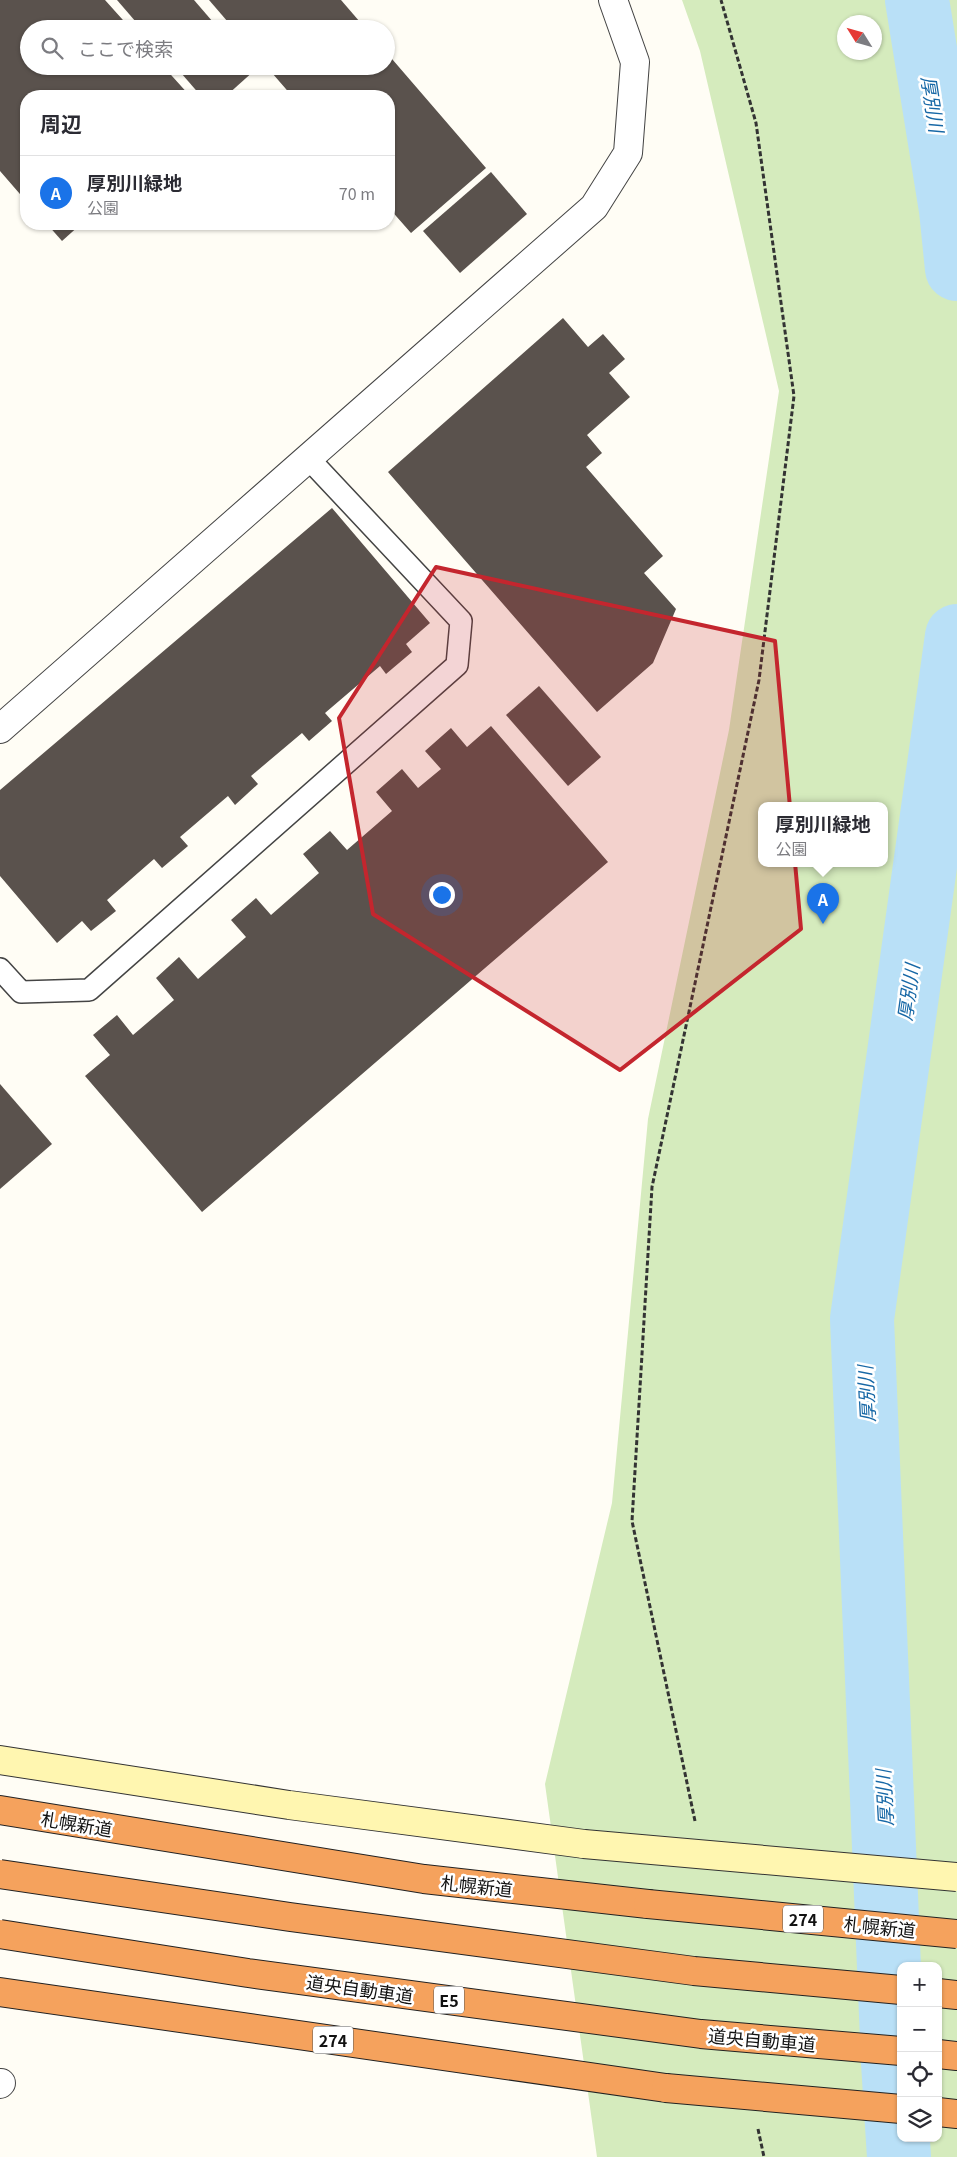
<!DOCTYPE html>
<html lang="ja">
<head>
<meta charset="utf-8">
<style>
	body { margin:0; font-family:Georgia,"Noto Sans JP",serif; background:#f7f7f7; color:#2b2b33 }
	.controls { position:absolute; right:15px; bottom:15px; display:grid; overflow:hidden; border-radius:10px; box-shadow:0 1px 4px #0004 }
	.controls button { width:45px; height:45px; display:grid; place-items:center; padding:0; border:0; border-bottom:1px solid #e1e1e2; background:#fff; color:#2b2b33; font:25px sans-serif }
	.compass { position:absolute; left:837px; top:15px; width:45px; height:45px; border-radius:50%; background:#fff; box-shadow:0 1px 4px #0004; rotate:307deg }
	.you { position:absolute; left:441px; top:894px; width:18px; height:18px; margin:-12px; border:4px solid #fff; border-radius:50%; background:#1a73e8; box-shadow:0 0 0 8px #1a73e833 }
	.badge { display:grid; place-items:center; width:32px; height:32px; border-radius:50%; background:#1a73e8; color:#fff; font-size:16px; font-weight:700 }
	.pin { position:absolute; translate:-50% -41px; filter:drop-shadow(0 1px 2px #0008) }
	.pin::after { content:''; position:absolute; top:26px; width:18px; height:15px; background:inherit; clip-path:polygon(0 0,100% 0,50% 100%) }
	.popup { position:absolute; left:758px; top:802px; width:130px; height:65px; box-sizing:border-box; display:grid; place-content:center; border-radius:10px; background:#fff; filter:drop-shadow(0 1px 4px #0005); font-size:16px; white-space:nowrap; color:#7c7c81 }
	.popup b { font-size:19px; color:#2b2b33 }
	.popup::after { content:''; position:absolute; left:50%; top:100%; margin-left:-10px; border:10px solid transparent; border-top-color:#fff }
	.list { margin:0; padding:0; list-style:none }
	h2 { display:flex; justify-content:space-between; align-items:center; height:65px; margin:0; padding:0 20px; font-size:21px }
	h2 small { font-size:16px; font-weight:400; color:#7c7c81 }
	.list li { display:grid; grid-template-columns:32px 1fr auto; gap:15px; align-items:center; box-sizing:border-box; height:75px; padding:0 20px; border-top:1px solid #e1e1e2 }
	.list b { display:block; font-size:19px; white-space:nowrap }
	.list p { margin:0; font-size:16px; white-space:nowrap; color:#7c7c81 }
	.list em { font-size:16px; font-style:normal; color:#7c7c81 }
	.icon { flex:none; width:28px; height:28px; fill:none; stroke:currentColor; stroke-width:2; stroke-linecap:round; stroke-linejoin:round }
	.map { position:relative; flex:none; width:957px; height:2157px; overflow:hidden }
	.search { position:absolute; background:#fff; box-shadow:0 1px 4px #0004; left:20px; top:20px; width:375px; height:55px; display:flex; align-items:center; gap:12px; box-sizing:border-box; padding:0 18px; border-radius:28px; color:#7c7c81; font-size:19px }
	.panel { position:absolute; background:#fff; box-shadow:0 1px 4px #0004; left:20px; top:90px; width:375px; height:140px; border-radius:20px }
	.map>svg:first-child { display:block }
	.green { fill:#d5ebbd; fill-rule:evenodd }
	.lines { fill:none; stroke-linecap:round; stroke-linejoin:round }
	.river { stroke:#b9e0f7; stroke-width:64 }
	.building { fill:#5a524d }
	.lane-casing { stroke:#444; stroke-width:24 }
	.street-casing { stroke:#444; stroke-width:30 }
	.secondary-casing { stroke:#333; stroke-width:30 }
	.highway-casing { stroke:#222; stroke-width:30 }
	.path { stroke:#333; stroke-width:3; stroke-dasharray:5 2.5; stroke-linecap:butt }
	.lane { stroke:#fff; stroke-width:21 }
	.street { stroke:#fff; stroke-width:28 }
	.secondary { stroke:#fff6b0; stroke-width:28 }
	.highway { stroke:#f5a25d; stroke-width:28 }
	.secondary-bridge-casing { stroke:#333; stroke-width:30; stroke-linecap:butt }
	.highway-bridge-casing { stroke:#222; stroke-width:30; stroke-linecap:butt }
	.secondary-bridge { stroke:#fff6b0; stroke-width:28 }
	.highway-bridge { stroke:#f5a25d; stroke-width:28 }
	.marked { fill:#c4262e; fill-opacity:0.2; stroke:#c4262e; stroke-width:4; stroke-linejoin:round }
	.labels { text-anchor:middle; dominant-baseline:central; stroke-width:5; stroke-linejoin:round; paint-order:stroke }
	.shield { fill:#fff; stroke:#585858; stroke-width:1 }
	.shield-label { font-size:16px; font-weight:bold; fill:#111 }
	.street-label { font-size:18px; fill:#111; stroke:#fff }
	.water-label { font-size:19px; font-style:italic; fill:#1768a6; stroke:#fff }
</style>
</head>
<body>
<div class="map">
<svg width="957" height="2157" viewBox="0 0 957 2157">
	<rect width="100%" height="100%" fill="#fffdf5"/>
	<!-- green -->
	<path class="green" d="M682 0H957V2157H597L545 1784 612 1503 648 1119 729 730 779 391 700 51ZM844 22H874V52H844ZM762 805H884V863H762ZM901 1966H938V2138H901Z"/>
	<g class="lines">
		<!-- river -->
		<g class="river">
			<path d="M917 0 951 210 957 269"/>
			<path d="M899 2157 893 2063 862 1319 957 636"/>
		</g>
	</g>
	<!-- building -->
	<g class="building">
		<path d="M0 0H105L131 29H29V66H163L190 96H26V201L0 171Z"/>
		<path d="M117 0H194L219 29H142Z"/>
		<path d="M209 0H341L366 29H234Z"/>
		<path d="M386 52 486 168 411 233 389 208V96H292L266 66H386Z"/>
		<path d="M175 66H252L255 70 226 96H201Z"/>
		<path d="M491 172 527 214 460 273 423 231Z"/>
		<path d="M47 224H81L62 241Z"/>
		<path d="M563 318 588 347 603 334 625 359 609 373 630 397 587 435 602 453 586 467 663 556 644 573 676 609 653 663 597 712 388 472Z"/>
		<path d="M332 508 430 623 406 644 412 652 386 674 380 666 325 713 332 721 309 741 302 733 251 776 258 784 235 805 228 796 180 837 188 846 162 868 154 859 107 900 116 911 91 931 82 921 57 943 0 876V790Z"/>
		<path d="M539 686 601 757 568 786 506 715Z"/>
		<path d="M491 726 608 862 202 1212 85 1076 110 1055 93 1035 117 1015 133 1035 174 1000 156 978 179 957 198 979 246 937 231 920 256 898 271 915 319 873 303 854 330 831 347 850 392 811 376 792 402 769 418 788 441 769 425 751 451 728 467 747Z"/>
		<path d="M0 1084 52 1144 0 1189Z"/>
	</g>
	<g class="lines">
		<!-- lane casing -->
		<g class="lane-casing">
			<path id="lane" d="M0 969 21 992 89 990 457 665 461 621 308 458"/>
		</g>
		<!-- street casing -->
		<g class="street-casing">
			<g id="street">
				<path d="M0 729 594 207 628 153 635 62 613 0"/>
				<path d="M0 2084 1 2083"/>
			</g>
		</g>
		<!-- secondary casing -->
		<g class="secondary-casing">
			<path id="secondary" d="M0 1760 289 1805 584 1844"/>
		</g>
		<!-- highway casing -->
		<g class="highway-casing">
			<g id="highway">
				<path d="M0 1810 424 1879 648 1904"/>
				<path d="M0 1992 666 2088"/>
				<path d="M938 1993 957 1995"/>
				<path d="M938 2054 957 2056"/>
				<path d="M938 2112 957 2114"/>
			</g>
		</g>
		<!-- path -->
		<g class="path">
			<path d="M695 1821 632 1521 652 1187 759 680 794 396 756 123 721 0"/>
			<path d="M758 2129 764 2157"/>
		</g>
		<!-- lane -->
		<use href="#lane" class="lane"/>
		<!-- street -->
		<use href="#street" class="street"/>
		<!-- secondary -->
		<use href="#secondary" class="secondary"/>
		<!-- highway -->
		<use href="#highway" class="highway"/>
		<!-- secondary-bridge casing -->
		<g class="secondary-bridge-casing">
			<path id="secondary-bridge" d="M584 1844 957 1877"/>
		</g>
		<!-- highway-bridge casing -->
		<g class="highway-bridge-casing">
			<g id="highway-bridge">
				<path d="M0 1874 290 1917 694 1971 901 1990"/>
				<path d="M648 1904 957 1934"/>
				<path d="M0 1934 248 1973 701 2034 901 2051"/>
				<path d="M666 2088 901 2109"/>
			</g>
		</g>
		<!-- secondary-bridge -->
		<use href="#secondary-bridge" class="secondary-bridge"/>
		<!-- highway-bridge -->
		<use href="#highway-bridge" class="highway-bridge"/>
	</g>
	<!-- marked area -->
	<path class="marked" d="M436 567 775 641 801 929 620 1070 373 914 339 718Z"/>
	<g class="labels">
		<!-- shield labels -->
		<g class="shield">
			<rect x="783" y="1905.5" width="40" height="27" rx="4"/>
			<rect x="434" y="1986.5" width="30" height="27" rx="4"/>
			<rect x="313" y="2026.5" width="40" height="27" rx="4"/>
		</g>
		<g class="shield-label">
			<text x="803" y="1919">274</text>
			<text x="449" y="2000">E5</text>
			<text x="333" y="2040">274</text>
		</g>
		<!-- street labels -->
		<g class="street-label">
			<text transform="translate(77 1823) rotate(9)">札幌新道</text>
			<text transform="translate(477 1885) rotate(6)">札幌新道</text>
			<text transform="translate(880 1926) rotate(6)">札幌新道</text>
			<text transform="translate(360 1988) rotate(8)">道央自動車道</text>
			<text transform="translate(762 2039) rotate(5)">道央自動車道</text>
		</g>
		<!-- water labels -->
		<g class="water-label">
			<text transform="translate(934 104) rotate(81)">厚別川</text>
			<text transform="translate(907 992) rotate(-82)">厚別川</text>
			<text transform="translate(865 1394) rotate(-93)">厚別川</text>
			<text transform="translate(883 1798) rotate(-93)">厚別川</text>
		</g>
	</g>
</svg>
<div class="controls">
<button>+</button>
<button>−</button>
<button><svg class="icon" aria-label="locate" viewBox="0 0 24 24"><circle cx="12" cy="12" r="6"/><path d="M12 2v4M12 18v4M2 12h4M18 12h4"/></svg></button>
<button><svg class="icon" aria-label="layers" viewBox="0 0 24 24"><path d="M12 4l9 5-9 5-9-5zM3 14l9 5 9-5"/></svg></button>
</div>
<svg class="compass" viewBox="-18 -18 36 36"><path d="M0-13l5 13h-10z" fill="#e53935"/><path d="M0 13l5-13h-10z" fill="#7c7c81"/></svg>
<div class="you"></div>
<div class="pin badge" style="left:823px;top:924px">A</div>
<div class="popup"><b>厚別川緑地</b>公園</div>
<div class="search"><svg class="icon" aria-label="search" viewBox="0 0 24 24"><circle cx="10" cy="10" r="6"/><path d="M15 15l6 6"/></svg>ここで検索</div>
<section class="panel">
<h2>周辺<small></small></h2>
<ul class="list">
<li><span class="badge">A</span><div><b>厚別川緑地</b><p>公園</p></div><em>70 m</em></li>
</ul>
</section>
</div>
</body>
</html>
